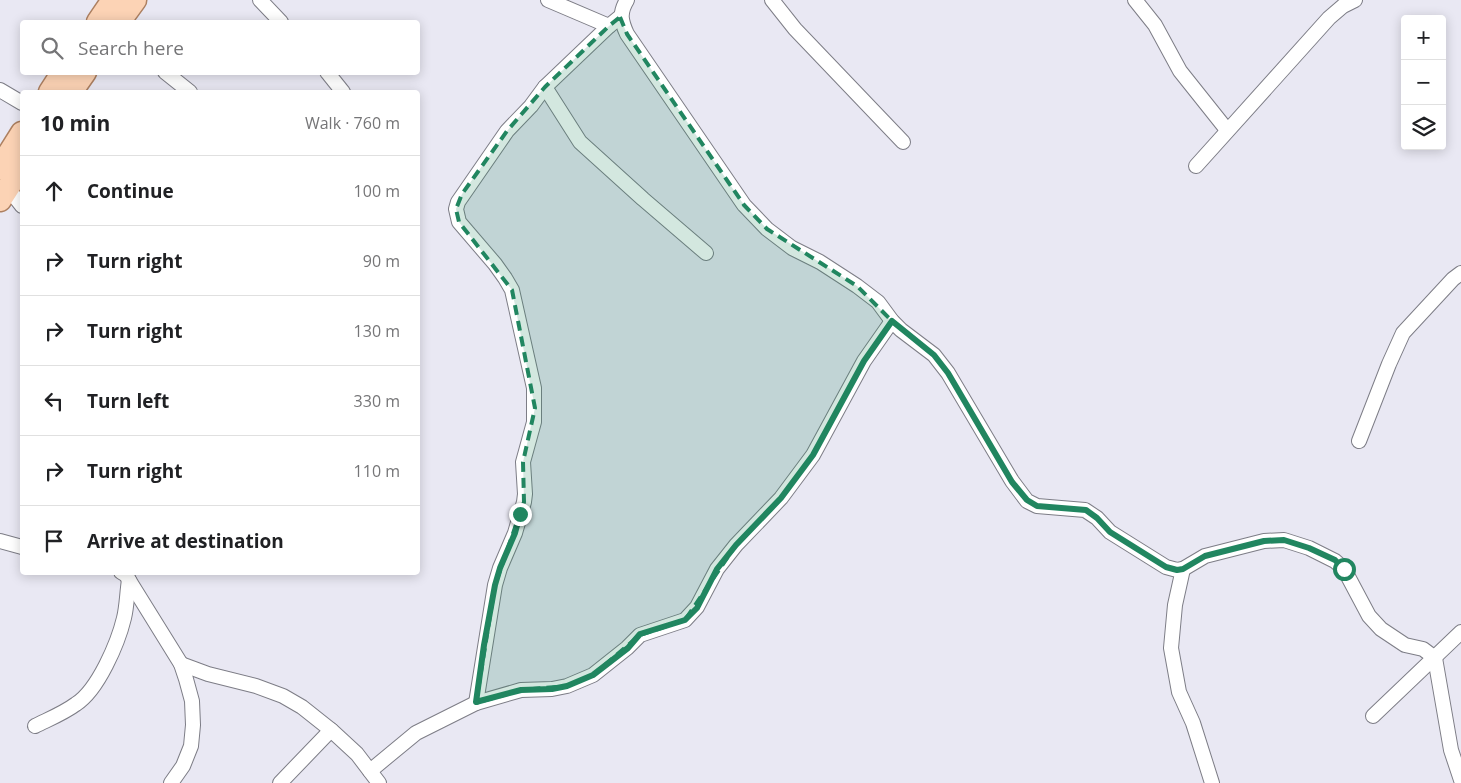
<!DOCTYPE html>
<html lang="en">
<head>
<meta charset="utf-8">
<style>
	body { margin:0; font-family:"Open Sans",sans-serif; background:#f6f6f6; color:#202124 }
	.controls { position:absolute; right:15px; top:15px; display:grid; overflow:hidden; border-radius:5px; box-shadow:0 2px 12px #0003 }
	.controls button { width:45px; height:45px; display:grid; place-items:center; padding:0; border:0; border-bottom:1px solid #e0e0e0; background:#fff; color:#202124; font:25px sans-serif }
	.stop { position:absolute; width:15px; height:15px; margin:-11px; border:4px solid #218660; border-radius:50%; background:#fff }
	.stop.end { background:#218660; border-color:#fff; box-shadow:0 1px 5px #0008 }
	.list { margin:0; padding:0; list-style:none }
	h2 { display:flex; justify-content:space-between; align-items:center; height:65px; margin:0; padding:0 20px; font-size:21px }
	h2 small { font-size:16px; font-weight:400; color:#757577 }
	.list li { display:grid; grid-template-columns:32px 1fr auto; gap:15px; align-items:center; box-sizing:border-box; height:70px; padding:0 20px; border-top:1px solid #e0e0e0 }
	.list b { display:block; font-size:19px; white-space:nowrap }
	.list em { font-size:16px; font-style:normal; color:#757577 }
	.icon { flex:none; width:28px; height:28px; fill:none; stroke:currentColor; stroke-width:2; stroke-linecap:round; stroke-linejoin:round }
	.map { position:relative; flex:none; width:1461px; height:783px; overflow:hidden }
	.search { position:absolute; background:#fff; box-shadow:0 2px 12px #0003; left:20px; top:20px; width:400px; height:55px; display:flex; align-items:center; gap:12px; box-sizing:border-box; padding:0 18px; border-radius:5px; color:#757577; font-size:19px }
	.panel { position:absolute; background:#fff; box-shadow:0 2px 12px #0003; left:20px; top:90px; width:400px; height:485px; border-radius:5px }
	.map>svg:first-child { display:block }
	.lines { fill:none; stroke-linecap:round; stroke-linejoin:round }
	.minor-casing { stroke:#7d7d86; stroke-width:16 }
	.primary-casing { stroke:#ad8061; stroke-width:25 }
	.minor { stroke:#fff; stroke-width:14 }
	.primary { stroke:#fcd3b5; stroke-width:22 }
	.route { stroke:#218660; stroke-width:6 }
	.marked { fill:#218660; fill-opacity:0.2; stroke:#218660; stroke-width:4; stroke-dasharray:10 6; stroke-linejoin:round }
</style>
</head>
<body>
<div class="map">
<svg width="1461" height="783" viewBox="0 0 1461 783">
	<rect width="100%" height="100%" fill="#e9e8f3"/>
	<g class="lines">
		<!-- minor casing -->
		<g class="minor-casing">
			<g id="minor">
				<path d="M260 0 281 22"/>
				<path d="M548 0 609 26"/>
				<path d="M627 0C619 13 621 21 627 34L744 205 767 229 792 248 820 262 857 286 878 302 892 321 901 330 934 355 948 373 1012 481 1027 501 1037 506 1085 510 1097 518 1110 532 1166 567 1177 570 1183 569 1205 556 1264 541 1284 540 1309 548 1335 561 1344 569 1369 616 1381 629 1405 645 1423 649 1435 658 1451 750 1461 780"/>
				<path d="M772 0 795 29 903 142"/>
				<path d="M1135 0 1155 25 1180 71 1227 130"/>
				<path d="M165 72 190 92"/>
				<path d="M327 72 343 92"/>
				<path d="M545 87 580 142 643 199 706 253"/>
				<path d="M0 90 22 103"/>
				<path d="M1196 166 1329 18 1343 6 1355 0"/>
				<path d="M8 188 22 206"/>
				<path d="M1359 441 1389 364 1403 333 1453 279 1461 273"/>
				<path d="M0 541 22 547"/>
				<path d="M1183 569 1175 605 1171 648 1179 692 1193 723 1212 783"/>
				<path d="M121 572 126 575 132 585 181 664 186 679 192 701 193 725 191 746 183 766 171 783"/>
				<path d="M181 664 208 674 256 686 283 696 302 707 331 730 357 754 379 783"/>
				<path d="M476 703 495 585 500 568 515 533 524 502 525 494 523 462 534 422V388L512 290 505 278 495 264 459 222 456 209 458 202 507 131 531 106 545 87 609 26 620 17"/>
				<path d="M1373 716 1461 632"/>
				<path d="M35 726C49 719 64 713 76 704 98 690 118 643 124 618 127 606 127 592 129 580"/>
				<path d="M370 771 416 733 476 703 521 690 552 689 567 686 593 675 627 648 640 635 685 620 697 607 717 569 736 545 781 498 813 455 864 361 892 321"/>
				<path d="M280 783 331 730"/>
			</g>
		</g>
		<!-- primary casing -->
		<g class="primary-casing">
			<g id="primary">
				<path d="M98 22 113 0"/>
				<path d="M119 22 135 0"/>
				<path d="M50 92 63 72"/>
				<path d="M71 92 85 72"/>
				<path d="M0 168 22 133"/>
				<path d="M0 200 22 166"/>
			</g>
		</g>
		<!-- minor -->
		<use href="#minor" class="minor"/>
		<!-- primary -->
		<use href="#primary" class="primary"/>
	</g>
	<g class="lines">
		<!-- route -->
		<path class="route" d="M520 514 515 533 500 568 495 585 484 645 476 702 521 690 552 689 567 686 593 675 628 648 640 634 685 620 697 608 717 569 736 545 781 498 813 455 864 361 892 321 934 355 948 373 1012 482 1027 500 1037 506 1086 510 1097 518 1110 532 1166 567 1177 570 1183 569 1205 556 1264 541 1284 540 1309 548 1335 560 1344 569"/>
	</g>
	<!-- marked area -->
	<path class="marked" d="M620 17 627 34 744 205 767 229 857 286 892 321 864 361 813 455 781 498 736 545 685 620 640 635 593 675 567 686 521 690 476 703 495 585 524 502 523 462 535 408 512 290 459 222 456 209 462 194 507 131 545 87 609 26Z"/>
</svg>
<div class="controls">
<button>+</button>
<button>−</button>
<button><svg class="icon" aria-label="layers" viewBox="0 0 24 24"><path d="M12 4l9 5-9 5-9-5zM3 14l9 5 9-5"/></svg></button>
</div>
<div class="stop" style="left:1344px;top:569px"></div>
<div class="stop end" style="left:520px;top:514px"></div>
<div class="search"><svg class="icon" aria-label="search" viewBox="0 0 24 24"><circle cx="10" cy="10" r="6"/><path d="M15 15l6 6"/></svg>Search here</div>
<section class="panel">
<h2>10 min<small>Walk · 760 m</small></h2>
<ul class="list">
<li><svg class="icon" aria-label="ahead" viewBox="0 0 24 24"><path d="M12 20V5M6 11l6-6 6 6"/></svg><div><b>Continue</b></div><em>100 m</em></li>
<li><svg class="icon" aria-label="right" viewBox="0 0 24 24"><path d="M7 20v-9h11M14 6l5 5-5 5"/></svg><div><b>Turn right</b></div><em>90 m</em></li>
<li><svg class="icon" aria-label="right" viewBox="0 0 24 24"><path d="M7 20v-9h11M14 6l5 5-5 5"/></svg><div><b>Turn right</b></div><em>130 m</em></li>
<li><svg class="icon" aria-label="left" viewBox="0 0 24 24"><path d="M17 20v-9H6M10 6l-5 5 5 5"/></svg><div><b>Turn left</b></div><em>330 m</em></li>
<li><svg class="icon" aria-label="right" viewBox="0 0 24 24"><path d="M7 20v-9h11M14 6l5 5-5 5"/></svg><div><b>Turn right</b></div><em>110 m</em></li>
<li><svg class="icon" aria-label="arrive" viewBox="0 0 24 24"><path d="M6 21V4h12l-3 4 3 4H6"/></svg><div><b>Arrive at destination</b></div></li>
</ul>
</section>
</div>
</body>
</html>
